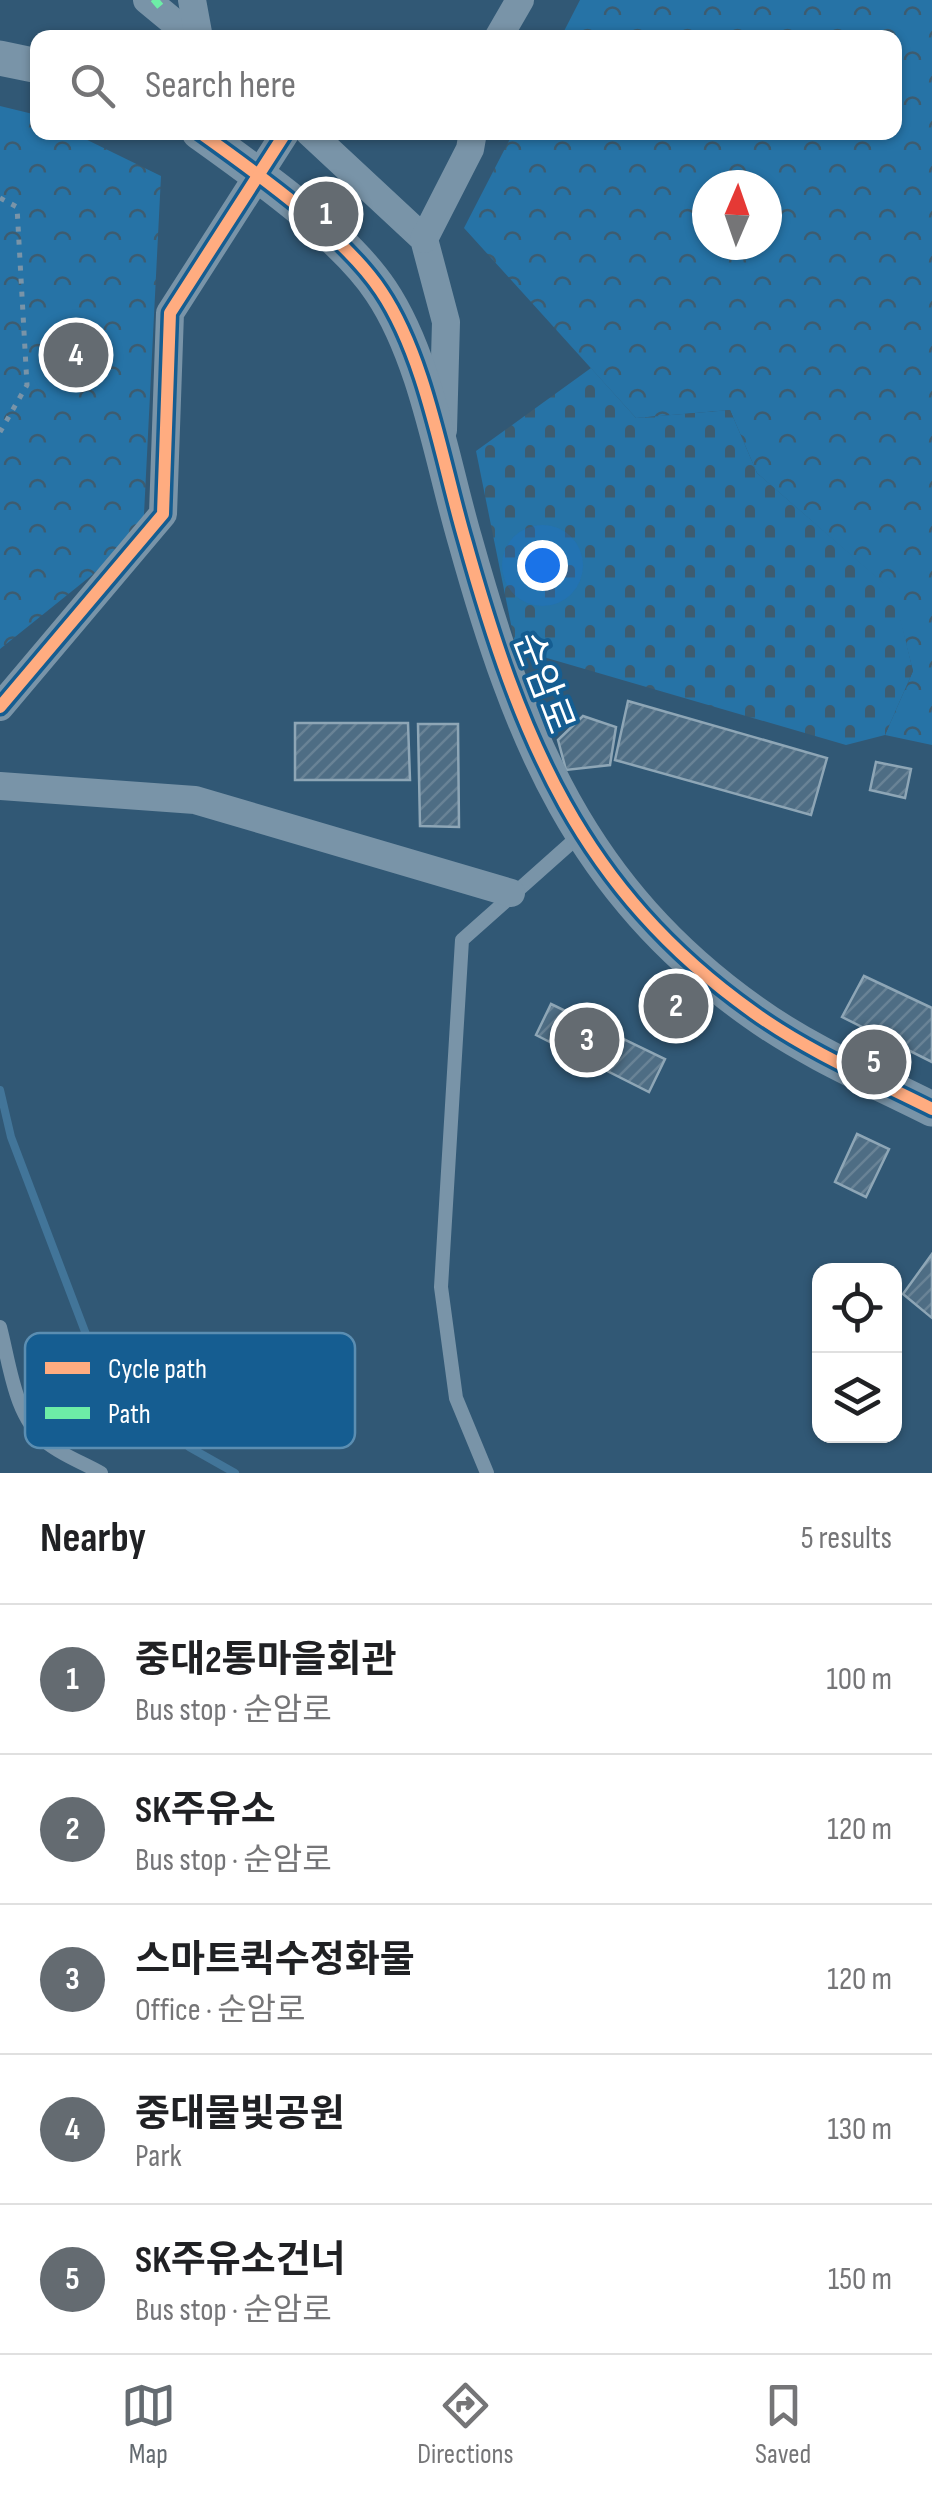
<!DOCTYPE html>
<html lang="en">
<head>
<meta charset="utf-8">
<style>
	body { margin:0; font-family:"Sofia Sans Condensed","Noto Sans KR",sans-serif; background:#f2f2f2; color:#202124 }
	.controls { position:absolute; right:30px; bottom:30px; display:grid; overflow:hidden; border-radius:20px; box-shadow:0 2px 8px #0004 }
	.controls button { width:90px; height:90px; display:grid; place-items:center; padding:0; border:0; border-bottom:2px solid #e0e0e0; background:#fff; color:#202124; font:50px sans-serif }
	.compass { position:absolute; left:692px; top:170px; width:90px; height:90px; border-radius:50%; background:#fff; box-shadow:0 2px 8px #0004; rotate:2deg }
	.you { position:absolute; left:542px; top:565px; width:35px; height:35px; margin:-25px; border:8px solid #fff; border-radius:50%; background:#1a73e8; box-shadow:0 0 0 15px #1a73e833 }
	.badge { display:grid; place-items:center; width:65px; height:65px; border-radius:50%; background:#646b71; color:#fff; font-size:32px; font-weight:700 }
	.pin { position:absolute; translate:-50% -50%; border:5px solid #fff; box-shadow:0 2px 10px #0006 }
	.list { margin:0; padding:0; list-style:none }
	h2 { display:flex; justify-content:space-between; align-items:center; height:130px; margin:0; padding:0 40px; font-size:42px }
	h2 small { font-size:32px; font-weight:400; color:#757577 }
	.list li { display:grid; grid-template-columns:65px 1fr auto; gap:30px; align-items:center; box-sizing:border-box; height:150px; padding:0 40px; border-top:2px solid #e0e0e0 }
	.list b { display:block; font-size:38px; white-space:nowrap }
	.list p { margin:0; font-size:32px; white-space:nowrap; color:#757577 }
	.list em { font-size:32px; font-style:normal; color:#757577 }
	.icon { flex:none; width:55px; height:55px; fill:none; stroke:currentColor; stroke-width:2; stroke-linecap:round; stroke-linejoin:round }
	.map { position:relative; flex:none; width:932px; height:1473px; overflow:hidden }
	.search { position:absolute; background:#fff; box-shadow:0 2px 8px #0004; left:30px; right:30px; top:30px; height:110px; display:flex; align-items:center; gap:25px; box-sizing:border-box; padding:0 35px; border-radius:20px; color:#757577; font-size:38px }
	.sheet { height:880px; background:#fff }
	nav { display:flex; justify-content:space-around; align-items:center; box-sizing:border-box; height:140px; border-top:2px solid #e0e0e0; background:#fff; font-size:28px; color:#757577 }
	nav a { display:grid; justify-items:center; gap:5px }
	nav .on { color:#646b71 }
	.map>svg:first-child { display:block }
	.forest { fill:url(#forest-crowns); fill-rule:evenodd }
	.cemetery { fill:url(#cemetery-stones) }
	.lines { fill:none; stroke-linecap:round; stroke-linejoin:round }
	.stream { stroke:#427599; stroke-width:8 }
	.building { fill:url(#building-hatch); stroke:#8ea6b6; stroke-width:2.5 }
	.path { stroke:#7994a8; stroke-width:5; stroke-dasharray:5 8; stroke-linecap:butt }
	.service { stroke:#7994a8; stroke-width:14 }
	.minor { stroke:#7994a8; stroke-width:28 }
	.tertiary { stroke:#7994a8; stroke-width:35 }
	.quiet { stroke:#6deda7; stroke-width:10; stroke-dasharray:20 10; stroke-linecap:butt }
	.cycleway-casing { stroke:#155d91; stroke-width:19 }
	.cycleway { stroke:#ffac80; stroke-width:12 }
	.labels { text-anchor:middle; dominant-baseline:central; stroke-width:8; stroke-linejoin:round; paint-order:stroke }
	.street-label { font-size:38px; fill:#fff; stroke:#155d91 }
	.key { fill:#155d91; stroke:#5b8eb2; stroke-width:2.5 }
	.key-label { font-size:28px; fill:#fff }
</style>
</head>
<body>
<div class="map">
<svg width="932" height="1473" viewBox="0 0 932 1473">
	<defs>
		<pattern id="forest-crowns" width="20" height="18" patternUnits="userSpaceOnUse" patternTransform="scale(2.5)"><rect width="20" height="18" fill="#2673a6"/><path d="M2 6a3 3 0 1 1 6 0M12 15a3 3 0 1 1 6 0" fill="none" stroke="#3d5c70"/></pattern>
		<pattern id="cemetery-stones" width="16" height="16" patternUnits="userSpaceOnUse" patternTransform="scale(2.5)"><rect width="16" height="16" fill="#2673a6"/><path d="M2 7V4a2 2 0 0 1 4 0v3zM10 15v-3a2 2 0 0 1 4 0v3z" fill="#3d5c70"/></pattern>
		<pattern id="building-hatch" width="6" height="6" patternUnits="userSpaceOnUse" patternTransform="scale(2.5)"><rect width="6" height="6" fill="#4e6d84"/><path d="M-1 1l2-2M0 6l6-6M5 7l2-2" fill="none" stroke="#698396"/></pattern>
	</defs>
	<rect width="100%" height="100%" fill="#315875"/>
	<!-- forest -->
	<g class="forest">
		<path d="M580 0H932V745L885 735 913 671 893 592 757 473 730 410 636 418 464 228 513 133 894 132V38L561 37ZM707 185H767V245H707Z"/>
		<path d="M0 106 37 115 38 132 73 133 161 176 143 534 0 649Z"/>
	</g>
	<!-- cemetery -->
	<path class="cemetery" d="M591 368 636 418 730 410 757 473 894 592 913 671 885 735 846 745 516 649 476 451Z"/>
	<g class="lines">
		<!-- stream -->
		<path class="stream" d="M0 1090 11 1137 92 1350 189 1447 235 1473"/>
	</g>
	<!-- building -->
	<g class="building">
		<path d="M628 701 827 758 811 815 615 760Z"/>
		<path d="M583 716 616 727 610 765 566 770 558 740Z"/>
		<path d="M295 723H408L410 780H295Z"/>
		<path d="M418 724H458L459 827 420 826Z"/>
		<path d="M876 762 911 769 905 798 870 790Z"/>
		<path d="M864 976 932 1008V1062L842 1017Z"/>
		<path d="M551 1004 665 1059 649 1092 536 1035Z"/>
		<path d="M857 1134 889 1149 866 1197 835 1182Z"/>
		<path d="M932 1254V1318L903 1294Z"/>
	</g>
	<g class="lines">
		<!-- path -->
		<path class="path" d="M0 198 17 207 27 385 0 432"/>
		<!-- service -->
		<g class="service">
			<path d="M0 1327C10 1365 14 1415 46 1442 61 1455 84 1463 101 1473"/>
			<path d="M487 1473 456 1398 441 1287 462 940 580 835"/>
		</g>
		<!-- minor -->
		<g class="minor">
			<path d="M147 0 193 38"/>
			<path d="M192 0 199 38"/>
			<path d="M498 38 520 0"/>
			<path d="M309 132 424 239 446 322 443 430"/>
			<path d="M424 239 470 149 473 132"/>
			<path d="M0 707 163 514 170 313 286 132"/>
			<path d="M0 786 195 800 511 893"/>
		</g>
		<!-- tertiary -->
		<g class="tertiary">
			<path d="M0 58 38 66"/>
			<path d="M199 132C255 172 344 235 381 291 426 358 442 462 465 540 520 737 580 889 753 1012 807 1051 872 1079 932 1109"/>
		</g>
		<!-- quiet -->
		<path class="quiet" d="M154 5 160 0"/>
		<!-- cycleway casing -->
		<g class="cycleway-casing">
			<g id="cycleway">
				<path d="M199 132C255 172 344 235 381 291 426 358 442 462 465 540 520 737 580 889 753 1012 807 1051 872 1079 932 1109"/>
				<path d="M0 707 163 514 170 313 286 132"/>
			</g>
		</g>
		<!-- cycleway -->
		<use href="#cycleway" class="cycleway"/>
	</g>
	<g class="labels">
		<!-- street labels -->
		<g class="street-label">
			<text transform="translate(543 683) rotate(69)">순암로</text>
		</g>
	</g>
	<!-- legend -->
	<rect x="25" y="1333" width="330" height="115" rx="15" class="key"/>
	<rect x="45" y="1362" width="45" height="12" fill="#ffac80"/>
	<rect x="45" y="1407" width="45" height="12" fill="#6deda7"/>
	<g class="key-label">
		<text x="108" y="1378">Cycle path</text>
		<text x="108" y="1423">Path</text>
	</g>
</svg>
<div class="controls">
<button><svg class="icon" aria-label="locate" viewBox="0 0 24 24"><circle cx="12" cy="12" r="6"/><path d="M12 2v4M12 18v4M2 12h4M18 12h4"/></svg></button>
<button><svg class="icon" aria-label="layers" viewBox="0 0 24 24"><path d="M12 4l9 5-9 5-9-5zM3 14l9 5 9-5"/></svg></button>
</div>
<svg class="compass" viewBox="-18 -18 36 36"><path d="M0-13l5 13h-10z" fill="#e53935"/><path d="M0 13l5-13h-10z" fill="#757577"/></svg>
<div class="you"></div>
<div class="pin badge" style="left:326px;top:214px">1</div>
<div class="pin badge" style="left:676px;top:1006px">2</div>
<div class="pin badge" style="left:587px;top:1040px">3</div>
<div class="pin badge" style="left:76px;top:355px">4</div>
<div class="pin badge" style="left:874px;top:1062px">5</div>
<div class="search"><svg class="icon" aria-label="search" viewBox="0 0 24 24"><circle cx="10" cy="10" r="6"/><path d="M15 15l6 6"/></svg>Search here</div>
</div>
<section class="sheet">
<h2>Nearby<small>5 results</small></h2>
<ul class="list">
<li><span class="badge">1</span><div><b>중대2통마을회관</b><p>Bus stop · 순암로</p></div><em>100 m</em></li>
<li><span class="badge">2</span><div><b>SK주유소</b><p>Bus stop · 순암로</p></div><em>120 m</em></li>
<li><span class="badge">3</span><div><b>스마트퀵수정화물</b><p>Office · 순암로</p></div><em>120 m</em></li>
<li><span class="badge">4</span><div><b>중대물빛공원</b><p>Park</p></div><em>130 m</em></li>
<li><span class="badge">5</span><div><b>SK주유소건너</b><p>Bus stop · 순암로</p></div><em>150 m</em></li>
</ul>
</section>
<nav>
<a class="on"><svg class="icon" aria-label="map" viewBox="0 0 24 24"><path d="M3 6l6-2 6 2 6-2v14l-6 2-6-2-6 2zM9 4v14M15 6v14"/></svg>Map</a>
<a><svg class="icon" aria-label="directions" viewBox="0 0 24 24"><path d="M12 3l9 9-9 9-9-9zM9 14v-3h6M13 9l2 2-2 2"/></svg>Directions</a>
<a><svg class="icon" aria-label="saved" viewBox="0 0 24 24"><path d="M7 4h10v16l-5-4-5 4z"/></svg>Saved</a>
</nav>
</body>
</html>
